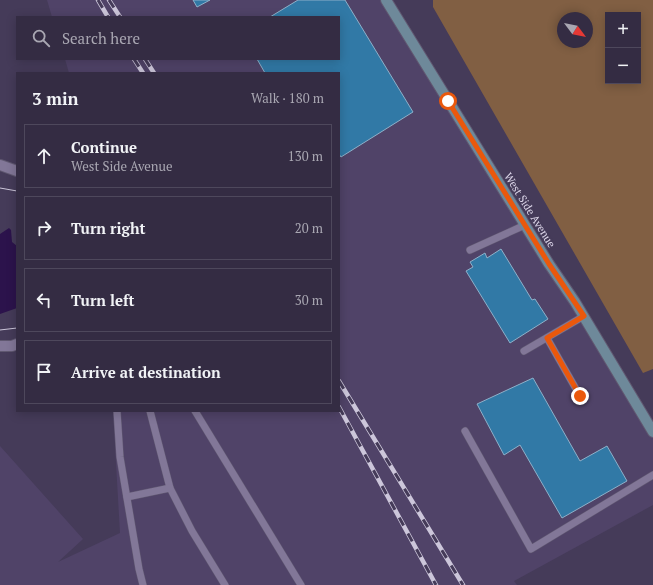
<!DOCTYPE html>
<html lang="en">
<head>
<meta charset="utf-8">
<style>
	body { margin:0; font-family:"PT Serif",serif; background:#3f384e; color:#f1f3f6 }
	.controls { position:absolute; right:12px; top:12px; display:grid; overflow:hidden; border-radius:0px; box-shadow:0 2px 10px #0003 }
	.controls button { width:36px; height:36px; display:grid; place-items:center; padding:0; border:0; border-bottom:1px solid #4e485c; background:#342c43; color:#f1f3f6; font:20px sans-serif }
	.compass { position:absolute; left:557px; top:12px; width:36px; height:36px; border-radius:50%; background:#342c43; box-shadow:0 2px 10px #0003; rotate:122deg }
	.stop { position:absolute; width:12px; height:12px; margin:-9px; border:3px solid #ea580c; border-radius:50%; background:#fff }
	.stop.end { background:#ea580c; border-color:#fff; box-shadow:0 1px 4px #0008 }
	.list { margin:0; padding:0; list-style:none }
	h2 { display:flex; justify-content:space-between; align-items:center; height:52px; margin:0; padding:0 16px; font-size:17px }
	h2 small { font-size:13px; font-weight:400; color:#a9a7b2 }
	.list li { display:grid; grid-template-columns:26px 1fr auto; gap:12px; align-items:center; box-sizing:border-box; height:64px; margin:0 8px 8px; padding:0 8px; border:1px solid #4e485c; border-radius:0px }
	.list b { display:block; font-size:15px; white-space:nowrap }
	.list p { margin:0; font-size:13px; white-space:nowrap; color:#a9a7b2 }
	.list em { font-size:13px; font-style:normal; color:#a9a7b2 }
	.icon { flex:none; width:22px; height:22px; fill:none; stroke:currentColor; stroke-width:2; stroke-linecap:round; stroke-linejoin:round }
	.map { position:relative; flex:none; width:653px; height:585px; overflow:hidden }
	.search { position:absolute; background:#342c43; box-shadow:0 2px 10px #0003; left:16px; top:16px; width:324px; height:44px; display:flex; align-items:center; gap:10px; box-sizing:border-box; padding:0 14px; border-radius:0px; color:#a9a7b2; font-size:15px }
	.panel { position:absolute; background:#342c43; box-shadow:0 2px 10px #0003; left:16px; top:72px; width:324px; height:340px; border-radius:0px }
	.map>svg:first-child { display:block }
	.built { fill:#504368 }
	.green { fill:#815f43; fill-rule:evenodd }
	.water { fill:#2c134c }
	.building { fill:#3179a6; stroke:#8eb0c9 }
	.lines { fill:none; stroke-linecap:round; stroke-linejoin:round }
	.lane-casing { stroke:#605871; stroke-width:8 }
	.street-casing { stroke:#605871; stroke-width:12 }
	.secondary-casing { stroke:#605871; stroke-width:12 }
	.lane { stroke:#827798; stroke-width:7 }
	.street { stroke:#827798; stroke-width:10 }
	.secondary { stroke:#6e899a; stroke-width:10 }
	.tram { stroke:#ccc6da; stroke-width:1 }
	.rail-casing { stroke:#ccc6da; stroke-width:4.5 }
	.rail { stroke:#453b59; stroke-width:3; stroke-dasharray:9; stroke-linecap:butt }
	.route { stroke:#ea580c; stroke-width:5 }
	.labels { text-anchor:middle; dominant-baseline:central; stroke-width:4; stroke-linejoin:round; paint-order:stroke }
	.street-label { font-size:11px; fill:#dbd5e8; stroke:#453b59 }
</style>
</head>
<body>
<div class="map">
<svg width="653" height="585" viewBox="0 0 653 585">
	<rect width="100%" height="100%" fill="#453b59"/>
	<!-- built -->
	<path class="built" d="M47 0H386L653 437V505L514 581 517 585H0V446L83 539 58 562 120 533 113 411H339V73H69L65 59H339V17H52Z"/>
	<!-- green -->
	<path class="green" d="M433 0H653V369L643 373 433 7ZM608 15H638V81H608ZM563 18H587V42H563Z"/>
	<!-- water -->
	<path class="water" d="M9 228 11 230 12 242 17 246V308L0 314V234Z"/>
	<!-- building -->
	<g class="building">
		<path d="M193 0H210L197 7Z"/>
		<path d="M298 0H345L413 112 341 157 339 154V73H265L257 59H339V17H270Z"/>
		<path d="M501 249 532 300 535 299 548 319 510 343 466 271 473 267 470 262 485 253 487 258Z"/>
		<path d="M533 378 580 461 607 446 627 481 562 518 520 445 504 455 477 404Z"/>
	</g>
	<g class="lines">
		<!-- lane casing -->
		<g class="lane-casing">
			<g id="lane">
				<path d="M470 250 525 225"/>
				<path d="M547 338 580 396"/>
				<path d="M524 351 584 316"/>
				<path d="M117 411 120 457 139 569 143 585"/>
				<path d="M150 411 170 488 192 531 225 585"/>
				<path d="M195 411 301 585"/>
				<path d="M465 431 531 549 653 475"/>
				<path d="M127 497 170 488"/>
			</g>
		</g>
		<!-- street casing -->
		<g class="street-casing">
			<g id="street">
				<path d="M0 165 17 171"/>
				<path d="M0 346H12L17 344"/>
			</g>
		</g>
		<!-- secondary casing -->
		<g class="secondary-casing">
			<path id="secondary" d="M386 0 549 264 575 302 653 432"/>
		</g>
		<!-- lane -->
		<use href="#lane" class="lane"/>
		<!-- street -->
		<use href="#street" class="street"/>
		<!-- secondary -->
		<use href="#secondary" class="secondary"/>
		<!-- tram -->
		<g class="tram">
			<path d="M0 188 17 191"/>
			<path d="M0 330 17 328"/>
		</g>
		<!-- rail casing -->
		<g class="rail-casing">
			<g id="rail">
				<path d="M98 0 108 17"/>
				<path d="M109 0 120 17"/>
				<path d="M134 59 143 73"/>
				<path d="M145 59 154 73"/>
				<path d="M339 381 463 585"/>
				<path d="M339 407 436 585"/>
			</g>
		</g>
		<!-- rail -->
		<use href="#rail" class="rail"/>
	</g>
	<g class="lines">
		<!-- route -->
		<path class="route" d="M448 101 549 264 584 316 547 338 580 396"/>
	</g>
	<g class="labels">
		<!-- street labels -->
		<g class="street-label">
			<text transform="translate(530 210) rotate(58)">West Side Avenue</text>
		</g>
	</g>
</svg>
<div class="controls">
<button>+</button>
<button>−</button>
</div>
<svg class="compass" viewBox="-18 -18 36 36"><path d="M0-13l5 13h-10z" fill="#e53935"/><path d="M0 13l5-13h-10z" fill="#a9a7b2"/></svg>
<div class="stop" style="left:448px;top:101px"></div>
<div class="stop end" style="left:580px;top:396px"></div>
<div class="search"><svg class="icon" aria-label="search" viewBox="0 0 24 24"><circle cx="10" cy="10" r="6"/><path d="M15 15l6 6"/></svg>Search here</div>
<section class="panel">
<h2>3 min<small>Walk · 180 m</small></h2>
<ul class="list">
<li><svg class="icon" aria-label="ahead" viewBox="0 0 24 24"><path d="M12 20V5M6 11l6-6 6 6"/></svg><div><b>Continue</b><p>West Side Avenue</p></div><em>130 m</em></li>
<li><svg class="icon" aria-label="right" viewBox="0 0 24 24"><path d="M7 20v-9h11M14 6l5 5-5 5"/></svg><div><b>Turn right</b></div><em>20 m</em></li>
<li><svg class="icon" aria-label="left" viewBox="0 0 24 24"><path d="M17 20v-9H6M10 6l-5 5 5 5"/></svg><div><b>Turn left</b></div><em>30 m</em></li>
<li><svg class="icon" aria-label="arrive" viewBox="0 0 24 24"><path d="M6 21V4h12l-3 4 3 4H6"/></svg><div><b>Arrive at destination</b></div></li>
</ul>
</section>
</div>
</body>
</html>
